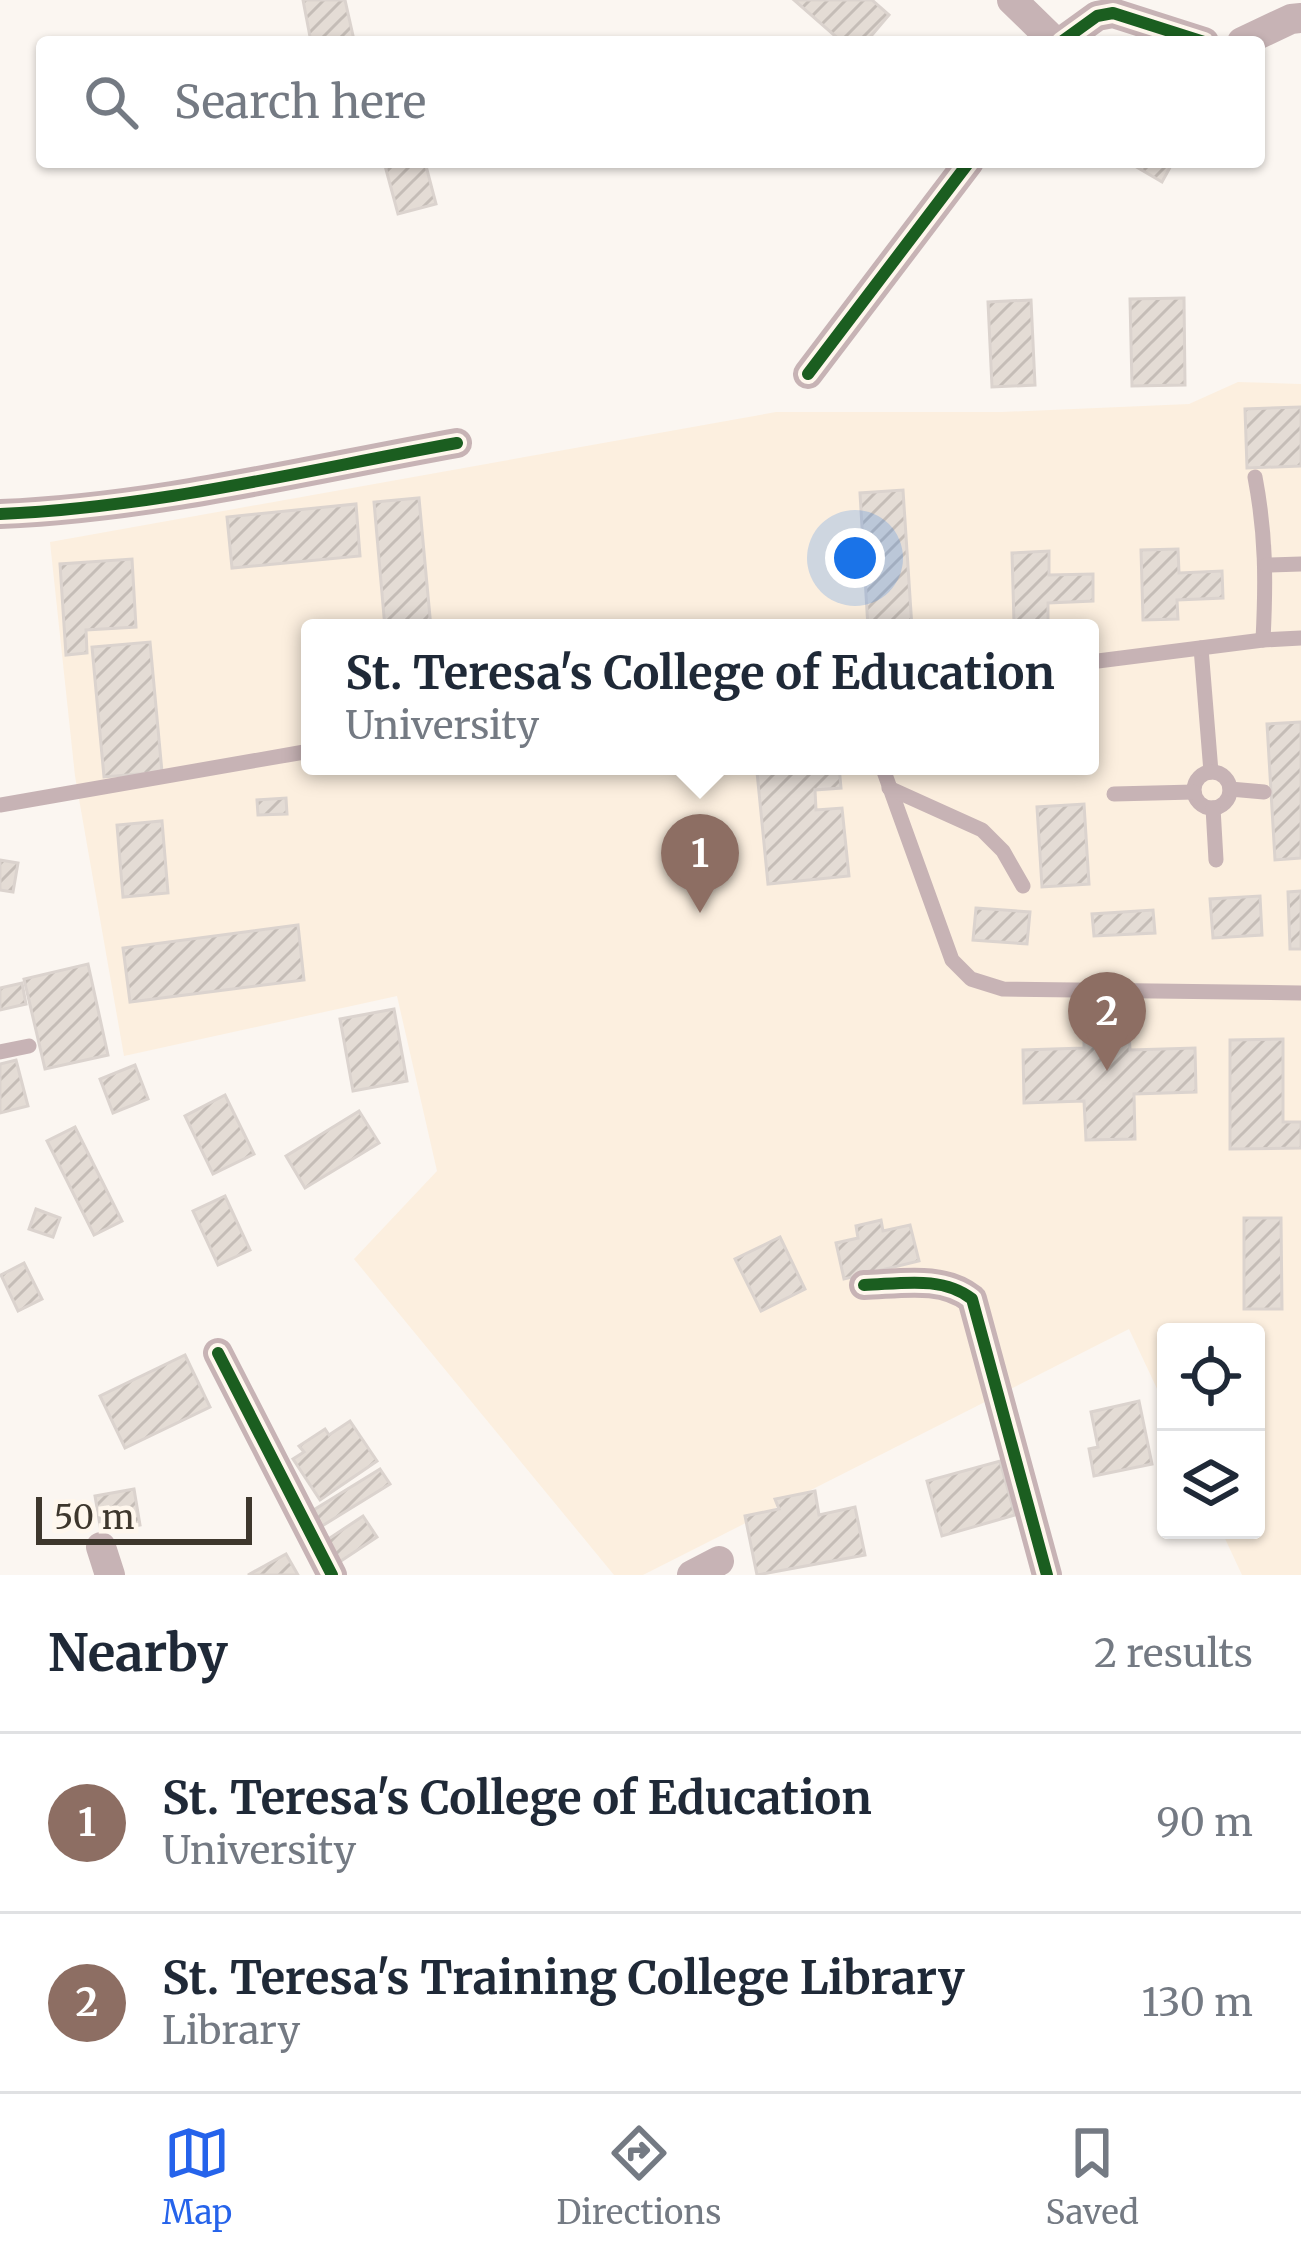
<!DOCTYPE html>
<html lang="en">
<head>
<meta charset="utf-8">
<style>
	body { margin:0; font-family:Merriweather,serif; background:#f6f6f7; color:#1f2937 }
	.controls { position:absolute; right:36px; bottom:36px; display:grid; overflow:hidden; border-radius:12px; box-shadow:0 3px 9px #0004 }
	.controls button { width:108px; height:108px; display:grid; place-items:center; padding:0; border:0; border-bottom:3px solid #e0e1e3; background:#fff; color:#1f2937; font:60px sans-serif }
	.scale { position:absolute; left:36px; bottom:30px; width:216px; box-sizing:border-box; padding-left:12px; border:6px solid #3e372d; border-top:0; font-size:33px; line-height:42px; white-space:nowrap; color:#3e372d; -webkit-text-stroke:9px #fff7ed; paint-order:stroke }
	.you { position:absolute; left:855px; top:558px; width:42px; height:42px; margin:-30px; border:9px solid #fff; border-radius:50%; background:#1a73e8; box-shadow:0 0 0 18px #1a73e833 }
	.badge { display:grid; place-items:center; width:78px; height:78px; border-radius:50%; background:#2563eb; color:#fff; font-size:39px; font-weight:700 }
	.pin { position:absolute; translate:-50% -99px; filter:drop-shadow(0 3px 6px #0008) }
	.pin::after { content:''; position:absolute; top:63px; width:42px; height:36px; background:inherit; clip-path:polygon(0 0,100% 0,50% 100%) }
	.popup { position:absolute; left:301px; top:619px; width:798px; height:156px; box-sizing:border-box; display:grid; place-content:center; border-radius:12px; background:#fff; filter:drop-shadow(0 3px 9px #0005); font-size:39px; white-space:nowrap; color:#747a83 }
	.popup b { font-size:45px; color:#1f2937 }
	.popup::after { content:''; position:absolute; left:50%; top:100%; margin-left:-24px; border:24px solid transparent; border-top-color:#fff }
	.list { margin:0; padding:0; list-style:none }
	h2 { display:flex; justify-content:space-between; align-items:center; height:156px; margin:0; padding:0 48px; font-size:51px }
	h2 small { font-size:39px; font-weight:400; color:#747a83 }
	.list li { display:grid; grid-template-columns:78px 1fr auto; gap:36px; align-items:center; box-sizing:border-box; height:180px; padding:0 48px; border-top:3px solid #e0e1e3 }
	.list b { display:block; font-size:45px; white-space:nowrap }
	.list p { margin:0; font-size:39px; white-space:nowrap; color:#747a83 }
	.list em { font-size:39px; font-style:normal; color:#747a83 }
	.icon { flex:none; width:66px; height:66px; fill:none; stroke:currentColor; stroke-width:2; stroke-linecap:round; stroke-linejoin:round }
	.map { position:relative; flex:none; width:1301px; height:1575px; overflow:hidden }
	.search { position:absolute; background:#fff; box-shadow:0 3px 9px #0004; left:36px; right:36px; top:36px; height:132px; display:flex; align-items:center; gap:30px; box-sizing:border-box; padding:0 42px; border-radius:12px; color:#747a83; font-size:45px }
	.sheet { height:516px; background:#fff }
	nav { display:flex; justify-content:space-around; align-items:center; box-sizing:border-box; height:168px; border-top:3px solid #e0e1e3; background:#fff; font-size:33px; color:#747a83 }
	nav a { display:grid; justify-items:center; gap:6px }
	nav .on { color:#2563eb }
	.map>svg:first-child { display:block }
	.built { fill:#fcefdf; fill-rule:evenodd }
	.building { fill:url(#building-hatch); stroke:#dbd3ce; stroke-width:3 }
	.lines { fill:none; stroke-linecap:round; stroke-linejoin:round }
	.service { stroke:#c7b3b5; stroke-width:15 }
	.minor { stroke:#c7b3b5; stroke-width:30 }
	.cycleway-casing { stroke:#fff7ed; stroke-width:20 }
	.cycleway { stroke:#1b5e20; stroke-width:12 }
</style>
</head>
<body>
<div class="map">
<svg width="1301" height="1575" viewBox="0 0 1301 1575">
	<defs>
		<pattern id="building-hatch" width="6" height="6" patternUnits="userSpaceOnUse" patternTransform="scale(3)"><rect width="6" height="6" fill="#e4dcd5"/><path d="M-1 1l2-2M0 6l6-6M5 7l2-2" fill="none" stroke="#c5bdb7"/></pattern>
	</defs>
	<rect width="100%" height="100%" fill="#fbf6f1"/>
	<!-- built -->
	<path class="built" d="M1238 382 1301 384V1575H1242L1221 1530H1256V1332H1166V1408L1129 1329 643 1575H614L354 1259 437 1171 397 996 124 1056 75 776 50 542 776 412H1002L1189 404ZM310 628H1090V766H310Z"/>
	<!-- building -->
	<g class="building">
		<path d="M303 0H345L354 40 311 42Z"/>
		<path d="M794 0H872L889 15 866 42H842Z"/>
		<path d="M384 162H425L436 204 398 214Z"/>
		<path d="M1128 162H1173L1162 182Z"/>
		<path d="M1184 298 1185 385 1132 386 1130 299Z"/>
		<path d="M1031 300 1035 385 992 387 988 302Z"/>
		<path d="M1301 407V466L1247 468 1245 409Z"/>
		<path d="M903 490 912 628H868L860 493Z"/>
		<path d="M419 498 431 628H385L374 502Z"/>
		<path d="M356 504 360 556 232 568 227 517Z"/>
		<path d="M1178 549 1179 573 1222 571 1223 598 1177 600 1178 619 1143 620 1141 550Z"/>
		<path d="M1049 551V575L1093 574V601L1048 603V621L1014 623 1012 553Z"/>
		<path d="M132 559 136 627 86 630 87 653 66 655 60 564Z"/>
		<path d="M150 642 162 772 104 777 92 647Z"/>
		<path d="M1301 722V858L1275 860 1267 724Z"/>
		<path d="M818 766H839L841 788 815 790 816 810 842 808 849 876 768 884 757 772Z"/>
		<path d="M286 798 287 814 258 815 257 800Z"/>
		<path d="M1084 804 1089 884 1042 887 1037 807Z"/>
		<path d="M162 821 168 893 123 897 117 825Z"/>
		<path d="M0 860 18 863 13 892 0 890Z"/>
		<path d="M1301 891V949H1290L1288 892Z"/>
		<path d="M1260 896 1262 935 1213 938 1210 899Z"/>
		<path d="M976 908 1030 912 1027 944 973 940Z"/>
		<path d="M1153 910 1155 933 1094 936 1092 914Z"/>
		<path d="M298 925 304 980 130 1002 123 948Z"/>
		<path d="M88 964 108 1055 45 1069 24 979Z"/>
		<path d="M22 983 26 1004 0 1010V988Z"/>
		<path d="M394 1009 407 1081 353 1091 340 1019Z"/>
		<path d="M1129 1031 1130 1050 1195 1048 1196 1092 1134 1094 1135 1139 1086 1140 1084 1101 1024 1103 1023 1050 1084 1048V1032Z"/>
		<path d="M1283 1039V1122H1301V1148L1230 1149V1040Z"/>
		<path d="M16 1060 28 1106 0 1113V1064Z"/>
		<path d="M135 1065 148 1099 113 1113 100 1079Z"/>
		<path d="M225 1095 254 1154 213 1174 185 1116Z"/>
		<path d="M359 1111 379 1143 305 1188 286 1156Z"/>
		<path d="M75 1127 122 1221 94 1235 47 1141Z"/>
		<path d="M225 1196 250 1250 218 1265 193 1211Z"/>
		<path d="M36 1209 60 1218 53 1237 29 1229Z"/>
		<path d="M1244 1218H1281L1282 1309H1244Z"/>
		<path d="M881 1220 883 1231 910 1225 919 1261 844 1279 836 1243 858 1238 856 1226Z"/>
		<path d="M780 1237 805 1289 761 1311 735 1259Z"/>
		<path d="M24 1263 42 1299 18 1311 1 1275Z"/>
		<path d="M185 1355 210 1407 125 1448 100 1396Z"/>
		<path d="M1139 1401 1152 1464 1094 1476 1089 1449 1098 1447 1091 1412Z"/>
		<path d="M350 1421 377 1461 320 1500 293 1459 304 1452 299 1446 325 1429 329 1435Z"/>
		<path d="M1000 1461 1015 1515 942 1536 927 1481Z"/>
		<path d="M380 1469 390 1484 322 1526 312 1511Z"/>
		<path d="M134 1489 140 1525 101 1531 95 1496Z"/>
		<path d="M815 1491 819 1515 855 1507 865 1555 757 1575 745 1516 779 1509 775 1499Z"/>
		<path d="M363 1516 377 1537 335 1565 321 1544Z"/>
		<path d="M286 1554 298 1575H248Z"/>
	</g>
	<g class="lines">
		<!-- service -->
		<g class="service">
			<path d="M1255 477C1266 535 1266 581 1263 640"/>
			<path d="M1267 565 1301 564"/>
			<path d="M1201 648 1211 772"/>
			<path d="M1090 662 1263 640 1301 638"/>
			<path d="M882 766 952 960 971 979 1003 989 1301 993"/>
			<circle cx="1212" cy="790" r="18"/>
			<path d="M889 788 982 830 1003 851 1023 886"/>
			<path d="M1230 789 1264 792"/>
			<path d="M1114 794 1194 792"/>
			<path d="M0 805 310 751"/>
			<path d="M1213 808 1216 860"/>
			<path d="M0 1052 29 1046"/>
		</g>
		<!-- minor -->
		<g class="minor">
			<path d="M1012 0 1055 42"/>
			<path d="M1061 42 1097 16 1113 13 1204 42"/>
			<path d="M1242 42 1291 19 1301 18"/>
			<path d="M808 374 969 162"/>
			<path d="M0 514C153 508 306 470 457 443"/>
			<path d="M864 1285C899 1284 942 1275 972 1299L1047 1575"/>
			<path d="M218 1353 332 1575"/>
			<path d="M101 1547 110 1575"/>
			<path d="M692 1575 719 1561"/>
		</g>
		<!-- cycleway casing -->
		<g class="cycleway-casing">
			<g id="cycleway">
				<path d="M1061 42 1097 16 1113 13 1204 42"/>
				<path d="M808 374 969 162"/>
				<path d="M0 514C153 508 306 470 457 443"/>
				<path d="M864 1285C899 1284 942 1275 972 1299L1047 1575"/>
				<path d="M218 1353 332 1575"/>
			</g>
		</g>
		<!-- cycleway -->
		<use href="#cycleway" class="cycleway"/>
	</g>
</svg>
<div class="controls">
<button><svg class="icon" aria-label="locate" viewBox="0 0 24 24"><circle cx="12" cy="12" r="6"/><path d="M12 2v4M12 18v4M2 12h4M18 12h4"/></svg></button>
<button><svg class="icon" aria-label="layers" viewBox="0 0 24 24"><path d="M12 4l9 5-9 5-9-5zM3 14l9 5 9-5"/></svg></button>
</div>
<div class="scale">50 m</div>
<div class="you"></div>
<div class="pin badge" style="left:700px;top:913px;background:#8d6e63">1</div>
<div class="popup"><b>St. Teresa's College of Education</b>University</div>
<div class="pin badge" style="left:1107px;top:1071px;background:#8d6e63">2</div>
<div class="search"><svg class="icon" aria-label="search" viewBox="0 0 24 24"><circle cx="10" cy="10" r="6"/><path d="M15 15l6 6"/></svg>Search here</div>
</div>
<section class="sheet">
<h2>Nearby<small>2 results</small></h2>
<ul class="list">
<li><span class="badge" style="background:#8d6e63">1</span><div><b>St. Teresa's College of Education</b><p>University</p></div><em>90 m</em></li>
<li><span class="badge" style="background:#8d6e63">2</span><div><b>St. Teresa's Training College Library</b><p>Library</p></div><em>130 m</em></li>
</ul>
</section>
<nav>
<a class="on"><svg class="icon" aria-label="map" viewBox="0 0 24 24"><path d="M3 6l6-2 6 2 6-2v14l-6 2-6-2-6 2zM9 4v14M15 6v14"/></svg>Map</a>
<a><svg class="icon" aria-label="directions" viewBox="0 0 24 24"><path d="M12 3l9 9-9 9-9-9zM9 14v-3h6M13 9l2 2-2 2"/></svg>Directions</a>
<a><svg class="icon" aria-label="saved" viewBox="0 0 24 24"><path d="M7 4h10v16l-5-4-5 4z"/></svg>Saved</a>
</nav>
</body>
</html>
